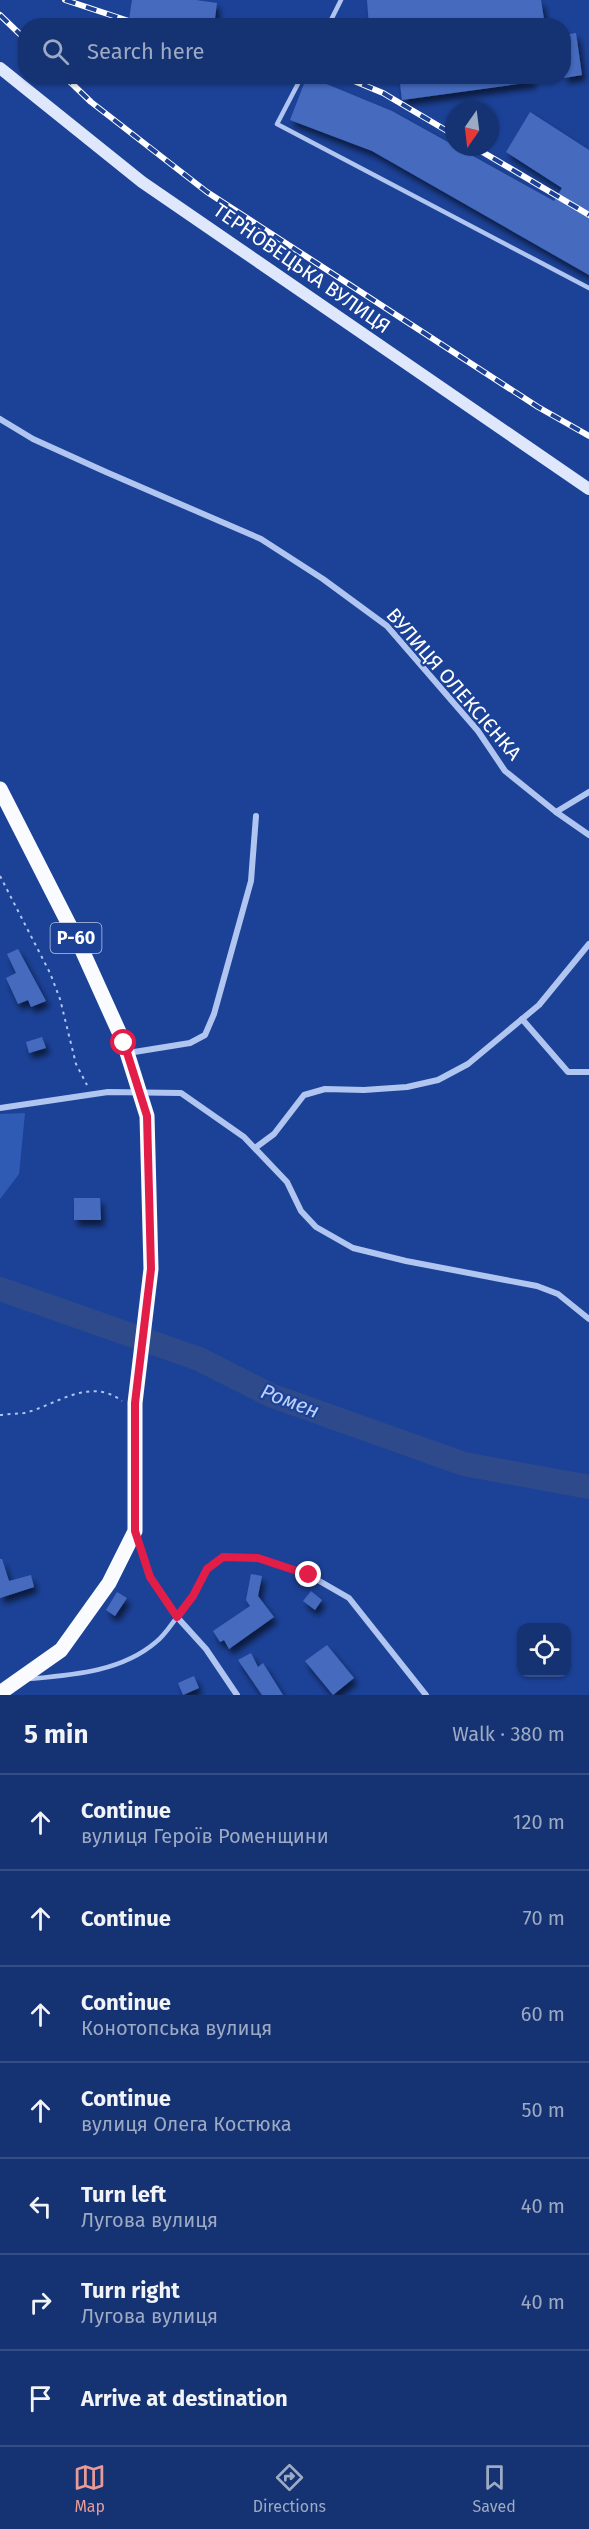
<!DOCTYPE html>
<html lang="en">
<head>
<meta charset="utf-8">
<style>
	body { margin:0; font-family:"Fira Sans",sans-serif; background:#1e3a77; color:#f1f3f6 }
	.controls { position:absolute; right:18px; bottom:18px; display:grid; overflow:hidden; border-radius:12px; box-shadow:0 2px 4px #0004 }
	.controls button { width:54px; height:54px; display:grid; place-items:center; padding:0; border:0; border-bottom:2px solid #344d84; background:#153272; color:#f1f3f6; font:30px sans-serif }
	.compass { position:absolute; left:445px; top:102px; width:54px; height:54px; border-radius:50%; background:#153272; box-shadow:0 2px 4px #0004; rotate:194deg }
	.stop { position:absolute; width:18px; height:18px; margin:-14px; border:4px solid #e11d48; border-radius:50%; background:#fff }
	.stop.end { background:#e11d48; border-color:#fff; box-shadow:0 2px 6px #0008 }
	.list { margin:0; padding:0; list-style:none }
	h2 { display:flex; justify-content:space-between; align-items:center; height:78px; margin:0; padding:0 24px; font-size:26px }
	h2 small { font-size:20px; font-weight:400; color:#9daac4 }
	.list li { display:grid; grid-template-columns:39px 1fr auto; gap:18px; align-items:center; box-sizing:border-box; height:96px; padding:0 24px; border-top:2px solid #344d84 }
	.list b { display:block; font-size:22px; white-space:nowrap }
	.list p { margin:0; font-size:20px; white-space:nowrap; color:#9daac4 }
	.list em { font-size:20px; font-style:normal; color:#9daac4 }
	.icon { flex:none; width:33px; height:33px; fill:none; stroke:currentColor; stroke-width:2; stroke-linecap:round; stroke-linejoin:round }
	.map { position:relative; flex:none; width:589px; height:1695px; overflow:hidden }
	.search { position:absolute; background:#153272; box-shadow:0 2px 4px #0004; left:18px; right:18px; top:18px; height:66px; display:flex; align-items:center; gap:15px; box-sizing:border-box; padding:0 21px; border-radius:24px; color:#9daac4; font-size:22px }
	.sheet { height:750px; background:#153272 }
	nav { display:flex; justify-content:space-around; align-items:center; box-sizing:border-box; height:84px; border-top:2px solid #344d84; background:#153272; font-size:16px; color:#9daac4 }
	nav a { display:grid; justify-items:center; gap:3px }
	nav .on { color:#e69b98 }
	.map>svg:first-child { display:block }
	.green { fill:#305bb5 }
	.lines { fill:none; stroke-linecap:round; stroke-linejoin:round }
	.river { stroke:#2e4a8b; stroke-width:24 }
	.building { fill:#446bbe; filter:url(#shadow) }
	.path { stroke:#b0c5f0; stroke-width:2; stroke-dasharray:3 4.5; stroke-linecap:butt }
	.service { stroke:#b0c5f0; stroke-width:4.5 }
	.minor { stroke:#b0c5f0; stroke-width:6 }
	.secondary { stroke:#dee7fb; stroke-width:12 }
	.primary { stroke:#f9fbff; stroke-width:15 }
	.rail-casing { stroke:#fff; stroke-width:6 }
	.rail { stroke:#1c4298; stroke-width:4; stroke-dasharray:11; stroke-linecap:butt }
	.route { stroke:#e11d48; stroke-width:8 }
	.labels { text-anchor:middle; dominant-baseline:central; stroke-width:4.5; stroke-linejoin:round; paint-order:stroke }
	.shield { fill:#1c4298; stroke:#bbc6e0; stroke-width:1.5 }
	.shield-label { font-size:18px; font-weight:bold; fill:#fff }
	.street-label { font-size:20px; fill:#fff; stroke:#1c4298 }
	.water-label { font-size:21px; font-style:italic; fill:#bdd0f7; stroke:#1c4298 }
</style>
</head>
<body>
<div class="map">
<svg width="589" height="1695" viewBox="0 0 589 1695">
	<defs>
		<filter id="shadow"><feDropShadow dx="3.5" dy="6" stdDeviation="3" flood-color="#0009"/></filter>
	</defs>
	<rect width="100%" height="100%" fill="#1c4298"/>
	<!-- green -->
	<path class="green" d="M25 1113 19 1174 0 1199V1114Z"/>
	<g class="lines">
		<!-- river -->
		<path class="river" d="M0 1289 199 1359 270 1395 464 1464 589 1487"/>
	</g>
	<!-- building -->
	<g class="building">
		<path d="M132 0H196L217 3 214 26H172L129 19Z"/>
		<path d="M367 0H541L544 19 488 26H456V23L369 26Z"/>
		<path d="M576 33 582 75 564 78V35Z"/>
		<path d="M307 76 392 111 554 201 562 188 506 152 530 112 589 150V275L372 151 290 120Z"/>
		<path d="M399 76H532L533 82 402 100Z"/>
		<path d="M18 949 46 1001 31 1007 28 1000 18 1004 6 978 16 973 7 954Z"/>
		<path d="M42 1037 46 1048 29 1053 26 1042Z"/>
		<path d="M74 1198H100L101 1220H74Z"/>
		<path d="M0 1559H2L9 1581 31 1575 34 1587 0 1598Z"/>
		<path d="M251 1574 262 1576 258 1596 274 1617 229 1649 224 1640 220 1642 213 1631 250 1606 246 1600Z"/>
		<path d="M311 1591 322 1600 315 1610 303 1601Z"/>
		<path d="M117 1592 127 1598 115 1616 106 1610Z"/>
		<path d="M327 1645 354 1678 333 1695 305 1661Z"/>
		<path d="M251 1653 258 1667 263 1663 283 1695H262L238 1660Z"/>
		<path d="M194 1676 199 1688 183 1695 178 1683Z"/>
	</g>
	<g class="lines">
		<!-- path -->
		<g class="path">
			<path d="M0 876 50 973 60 999 76 1064 87 1085"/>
			<path d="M0 1415C8 1414 16 1414 24 1413 55 1406 89 1376 122 1401"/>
		</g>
		<!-- service -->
		<g class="service">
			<path d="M328 26 341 0"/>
			<path d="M302 76 277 124 589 288"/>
			<path d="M28 1679C72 1675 121 1672 156 1642 164 1636 171 1625 177 1617"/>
		</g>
		<!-- minor -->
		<g class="minor">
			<path d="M0 419 33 439 106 472 261 539 323 579 387 626 478 731 505 771 556 812 589 835"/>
			<path d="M556 812 589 792"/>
			<path d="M522 1019 568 1072H589"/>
			<path d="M128 1053 190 1043 205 1035 214 1014 251 881 256 816"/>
			<path d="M0 1108 108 1092 181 1093 244 1137 287 1182 301 1211 316 1227 353 1248 406 1261 537 1286 558 1294 589 1319"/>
			<path d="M255 1148 274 1134 304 1095 325 1089 364 1090 407 1087 438 1080 468 1064 539 1005 589 944"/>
			<path d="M136 1534 150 1577 177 1617 206 1649 237 1695"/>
			<path d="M177 1617 193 1596 207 1569 223 1557 258 1558 309 1575 349 1598 426 1695"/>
		</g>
		<!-- secondary -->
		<path class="secondary" d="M0 68 142 182 589 489"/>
		<!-- primary -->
		<path class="primary" d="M0 789 82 950 124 1043 147 1116 151 1269 135 1403V1531L109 1583 61 1650 0 1693"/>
		<!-- rail casing -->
		<g class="rail-casing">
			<g id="rail">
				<path d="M65 0 144 26"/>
				<path d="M0 15 26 40"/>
				<path d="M64 76 91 102 207 192 538 407 589 436"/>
				<path d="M342 76 383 93 454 135"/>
				<path d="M474 147 589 215"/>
			</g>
		</g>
		<!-- rail -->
		<use href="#rail" class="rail"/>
	</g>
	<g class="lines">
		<!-- route -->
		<path class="route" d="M124 1043 147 1116 151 1269 135 1403V1531L150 1577 177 1617 193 1596 207 1569 223 1557 258 1558 309 1575"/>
	</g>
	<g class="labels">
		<!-- shield labels -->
		<rect class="shield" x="50.5" y="923" width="51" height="30" rx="4.5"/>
		<g class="shield-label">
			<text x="76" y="938">Р-60</text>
		</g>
		<!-- street labels -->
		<g class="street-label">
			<text transform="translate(302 268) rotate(35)">ТЕРНОВЕЦЬКА ВУЛИЦЯ</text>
			<text transform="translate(454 684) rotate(49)">ВУЛИЦЯ ОЛЕКСІЄНКА</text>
		</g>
		<!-- water labels -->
		<g class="water-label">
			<text transform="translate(290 1401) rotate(21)">Ромен</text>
		</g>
	</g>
</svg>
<div class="controls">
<button><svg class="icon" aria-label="locate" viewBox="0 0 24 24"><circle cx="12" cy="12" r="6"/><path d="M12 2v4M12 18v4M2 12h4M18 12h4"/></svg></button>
</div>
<svg class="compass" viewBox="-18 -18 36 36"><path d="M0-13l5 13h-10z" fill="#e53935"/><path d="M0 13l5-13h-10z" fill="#9daac4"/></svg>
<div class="stop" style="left:124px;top:1043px"></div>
<div class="stop end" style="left:309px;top:1575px"></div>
<div class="search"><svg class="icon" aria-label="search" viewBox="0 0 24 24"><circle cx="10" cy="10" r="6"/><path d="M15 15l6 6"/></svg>Search here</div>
</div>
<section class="sheet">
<h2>5 min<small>Walk · 380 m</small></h2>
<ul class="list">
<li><svg class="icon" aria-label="ahead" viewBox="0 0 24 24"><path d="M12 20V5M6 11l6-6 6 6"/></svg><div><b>Continue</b><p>вулиця Героїв Роменщини</p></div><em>120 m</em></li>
<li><svg class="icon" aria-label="ahead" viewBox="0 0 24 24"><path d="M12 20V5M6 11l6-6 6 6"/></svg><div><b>Continue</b></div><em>70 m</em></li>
<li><svg class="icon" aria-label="ahead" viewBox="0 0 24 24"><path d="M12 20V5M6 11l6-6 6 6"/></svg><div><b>Continue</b><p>Конотопська вулиця</p></div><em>60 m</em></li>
<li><svg class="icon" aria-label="ahead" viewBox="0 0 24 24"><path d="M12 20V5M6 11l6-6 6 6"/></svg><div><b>Continue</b><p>вулиця Олега Костюка</p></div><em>50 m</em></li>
<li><svg class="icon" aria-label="left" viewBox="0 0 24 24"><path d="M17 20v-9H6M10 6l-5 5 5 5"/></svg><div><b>Turn left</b><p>Лугова вулиця</p></div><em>40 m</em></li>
<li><svg class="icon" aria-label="right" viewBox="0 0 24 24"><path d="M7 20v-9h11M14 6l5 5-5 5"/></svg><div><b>Turn right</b><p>Лугова вулиця</p></div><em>40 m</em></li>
<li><svg class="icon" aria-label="arrive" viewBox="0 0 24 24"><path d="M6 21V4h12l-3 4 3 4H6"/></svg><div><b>Arrive at destination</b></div></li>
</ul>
</section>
<nav>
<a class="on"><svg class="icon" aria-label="map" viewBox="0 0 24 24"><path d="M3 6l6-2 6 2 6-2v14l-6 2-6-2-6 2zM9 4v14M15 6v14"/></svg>Map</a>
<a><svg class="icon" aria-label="directions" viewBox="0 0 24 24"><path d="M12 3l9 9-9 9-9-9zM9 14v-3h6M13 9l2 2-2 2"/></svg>Directions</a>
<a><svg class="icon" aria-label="saved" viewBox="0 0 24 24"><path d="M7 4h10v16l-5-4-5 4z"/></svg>Saved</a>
</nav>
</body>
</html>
